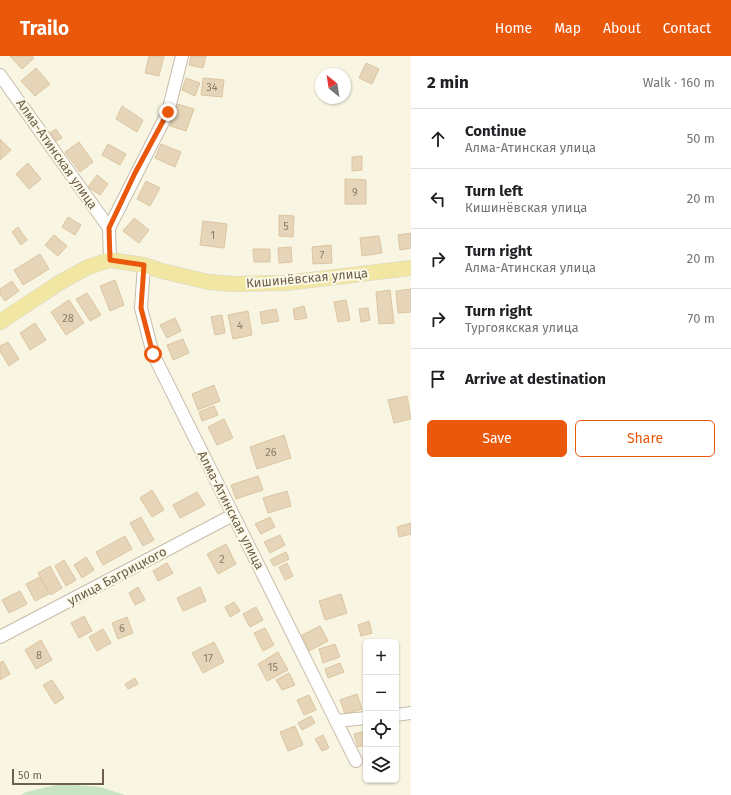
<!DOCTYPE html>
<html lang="en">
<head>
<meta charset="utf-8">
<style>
	body { margin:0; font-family:"Fira Sans",sans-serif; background:#f6f6f6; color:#202124 }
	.controls { position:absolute; right:12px; bottom:12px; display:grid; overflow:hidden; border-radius:6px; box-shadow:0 1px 3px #0004 }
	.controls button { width:36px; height:36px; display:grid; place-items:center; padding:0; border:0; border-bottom:1px solid #e0e0e0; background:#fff; color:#202124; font:20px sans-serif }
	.compass { position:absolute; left:315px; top:12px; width:36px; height:36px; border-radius:50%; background:#fff; box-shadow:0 1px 3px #0004; rotate:330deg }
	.scale { position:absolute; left:12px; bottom:10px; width:92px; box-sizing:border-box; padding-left:4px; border:2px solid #6e604c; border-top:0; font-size:11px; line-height:14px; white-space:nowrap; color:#6e604c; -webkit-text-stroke:3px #fcf9e8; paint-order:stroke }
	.stop { position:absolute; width:12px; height:12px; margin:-9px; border:3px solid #ea580c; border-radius:50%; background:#fff }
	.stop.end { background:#ea580c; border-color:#fff; box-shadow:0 1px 4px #0008 }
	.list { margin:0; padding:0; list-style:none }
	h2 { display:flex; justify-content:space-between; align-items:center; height:52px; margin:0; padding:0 16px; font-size:17px }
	h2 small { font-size:13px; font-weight:400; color:#757577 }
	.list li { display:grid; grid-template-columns:26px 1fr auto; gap:12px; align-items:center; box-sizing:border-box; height:60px; padding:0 16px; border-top:1px solid #e0e0e0 }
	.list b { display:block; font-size:15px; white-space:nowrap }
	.list p { margin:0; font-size:13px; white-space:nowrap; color:#757577 }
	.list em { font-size:13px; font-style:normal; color:#757577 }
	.actions { display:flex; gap:8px; padding:12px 16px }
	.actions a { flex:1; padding:9px 0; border:1px solid #ea580c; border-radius:6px; text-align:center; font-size:14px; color:#ea580c }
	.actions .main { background:#ea580c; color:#fff }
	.icon { flex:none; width:22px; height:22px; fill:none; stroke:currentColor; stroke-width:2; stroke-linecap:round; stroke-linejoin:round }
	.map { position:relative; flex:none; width:411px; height:739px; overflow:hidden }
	header { display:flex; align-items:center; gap:24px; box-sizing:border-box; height:56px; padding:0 20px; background:#ea580c; color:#fff }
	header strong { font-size:19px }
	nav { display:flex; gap:22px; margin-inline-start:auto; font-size:14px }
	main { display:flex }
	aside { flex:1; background:#fff }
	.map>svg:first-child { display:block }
	.green { fill:#c9e4c3 }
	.building { fill:#e6d5b9; stroke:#dcc5a0 }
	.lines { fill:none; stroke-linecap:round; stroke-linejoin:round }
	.minor-casing { stroke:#c6bca9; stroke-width:14 }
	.major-casing { stroke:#d9d6d0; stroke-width:16 }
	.minor { stroke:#fff; stroke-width:12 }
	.major { stroke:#f1e6a2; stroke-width:15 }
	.route { stroke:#ea580c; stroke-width:5 }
	.labels { text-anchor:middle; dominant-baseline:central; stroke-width:4; stroke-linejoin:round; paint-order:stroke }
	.number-label { font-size:11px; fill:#8c7d67 }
	.street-label { font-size:13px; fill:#6e604c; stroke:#fcf9e8 }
</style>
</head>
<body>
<header>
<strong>Trailo</strong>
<nav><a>Home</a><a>Map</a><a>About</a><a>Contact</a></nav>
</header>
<main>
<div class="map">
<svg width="411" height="739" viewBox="0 0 411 739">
	<rect width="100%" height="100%" fill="#f9f5e3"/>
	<!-- green -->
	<path class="green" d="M60 728 100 731 125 739H21L26 736Z"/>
	<!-- building -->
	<g class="building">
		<path d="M10 0H32L34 2 22 13Z"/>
		<path d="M149 0H164L159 20 145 17Z"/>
		<path d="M191 0H206L203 12 189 9Z"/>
		<path d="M366 7 379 13 372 28 359 22Z"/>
		<path d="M36 12 50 28 35 40 21 25Z"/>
		<path d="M186 22 200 27 195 40 182 34Z"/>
		<path d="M203 22 224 24 222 41 201 39Z"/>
		<path d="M177 48 194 53 186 75 170 70Z"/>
		<path d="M122 50 143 64 137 76 116 63Z"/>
		<path d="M56 73 62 82 56 85 50 77Z"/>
		<path d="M0 83 11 94 0 104Z"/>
		<path d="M79 86 93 106 80 116 65 96Z"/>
		<path d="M108 88 126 98 120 109 102 99Z"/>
		<path d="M161 88 181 96 175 111 155 102Z"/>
		<path d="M362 100V114L352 115V101Z"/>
		<path d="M28 107 41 123 29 133 16 118Z"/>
		<path d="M97 119 108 128 100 139 88 131Z"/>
		<path d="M345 123 366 124V148H345Z"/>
		<path d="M146 125 160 132 150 150 137 143Z"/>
		<path d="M279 159 294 160 293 181 279 180Z"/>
		<path d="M68 161 81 169 75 179 62 171Z"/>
		<path d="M134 162 149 174 139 187 123 175Z"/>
		<path d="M203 165 227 168 224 192 200 189Z"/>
		<path d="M18 171 27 184 21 189 12 176Z"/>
		<path d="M411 177V192L400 194 398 179Z"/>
		<path d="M54 179 67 190 58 200 45 189Z"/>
		<path d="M379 180 382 197 362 200 360 182Z"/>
		<path d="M331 189 332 207 313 208 312 191Z"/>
		<path d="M291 191 292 206 279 207 278 192Z"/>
		<path d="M253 193H270V206H254Z"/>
		<path d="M40 198 49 213 23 229 14 214Z"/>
		<path d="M115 224 124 249 110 255 100 230Z"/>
		<path d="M12 225 19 235 5 245 0 238V233Z"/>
		<path d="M411 233V256L398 257 396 235Z"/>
		<path d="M390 234 394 267 379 268 376 236Z"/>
		<path d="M87 237 101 259 90 265 76 243Z"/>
		<path d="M69 244 84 267 66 279 51 256Z"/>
		<path d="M346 244 350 264 338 266 334 246Z"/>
		<path d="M304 250 307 262 295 264 293 253Z"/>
		<path d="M368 252 370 264 361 266 359 253Z"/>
		<path d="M276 253 279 265 262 268 260 256Z"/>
		<path d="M248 255 252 279 233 283 228 259Z"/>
		<path d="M222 259 225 277 215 279 211 261Z"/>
		<path d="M175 262 181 275 167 282 160 269Z"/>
		<path d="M35 267 46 284 30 294 20 277Z"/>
		<path d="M183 283 189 297 173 304 167 289Z"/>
		<path d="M8 286 19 303 9 310 0 295V290Z"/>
		<path d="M214 329 220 345 198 354 192 338Z"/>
		<path d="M407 340 411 363 394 367 388 344Z"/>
		<path d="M214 350 218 359 202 365 199 356Z"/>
		<path d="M224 363 233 382 217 389 208 371Z"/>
		<path d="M284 379 291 402 257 413 250 391Z"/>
		<path d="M258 420 263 434 236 443 231 429Z"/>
		<path d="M152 434 164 454 152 461 140 442Z"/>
		<path d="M287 435 291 450 268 457 263 442Z"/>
		<path d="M197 436 205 449 180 462 173 449Z"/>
		<path d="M141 461 154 484 143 490 130 467Z"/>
		<path d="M270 461 275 471 261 478 255 468Z"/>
		<path d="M411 467V478L399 481 397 471Z"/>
		<path d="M280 479 285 489 270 497 264 486Z"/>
		<path d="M125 480 132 493 103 509 96 496Z"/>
		<path d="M226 488 236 508 218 518 207 498Z"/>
		<path d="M286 496 289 503 274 510 270 504Z"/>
		<path d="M86 501 94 514 82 522 74 509Z"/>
		<path d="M64 504 76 524 66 530 55 510Z"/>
		<path d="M167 507 173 517 158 525 153 515Z"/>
		<path d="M287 507 293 520 285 524 279 511Z"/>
		<path d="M50 510 62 532 51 539 38 517Z"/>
		<path d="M40 521 49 538 35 545 26 528Z"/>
		<path d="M138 531 145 544 135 549 129 537Z"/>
		<path d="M200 531 206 545 183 555 177 542Z"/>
		<path d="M20 535 27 548 9 557 2 544Z"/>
		<path d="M341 538 347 557 325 564 319 545Z"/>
		<path d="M234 546 240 555 230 561 225 551Z"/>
		<path d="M256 551 263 564 250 571 243 558Z"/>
		<path d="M84 560 92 575 79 582 71 567Z"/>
		<path d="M127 561 133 577 118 583 112 567Z"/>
		<path d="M369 565 372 577 361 580 358 569Z"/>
		<path d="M320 570 328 585 309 595 302 579Z"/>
		<path d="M265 572 274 589 263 595 254 577Z"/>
		<path d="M103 573 111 587 97 595 89 581Z"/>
		<path d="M41 584 52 604 36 613 25 594Z"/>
		<path d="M214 586 224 606 203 617 192 597Z"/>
		<path d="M335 588 340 601 323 607 319 593Z"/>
		<path d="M278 596 288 614 267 625 258 608Z"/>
		<path d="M3 605 10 618 0 624V607Z"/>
		<path d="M340 607 344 616 328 622 325 613Z"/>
		<path d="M289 617 295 629 282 634 276 624Z"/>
		<path d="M135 622 138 628 128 633 125 628Z"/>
		<path d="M52 624 64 642 55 648 43 629Z"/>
		<path d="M357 638 362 653 345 658 340 644Z"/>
		<path d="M309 639 316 654 304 659 297 644Z"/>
		<path d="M311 660 315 667 302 674 298 667Z"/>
		<path d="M295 670 303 689 288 695 280 676Z"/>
		<path d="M366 675V688L358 691 354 678Z"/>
		<path d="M323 679 329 692 322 695 315 683Z"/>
	</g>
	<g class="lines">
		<!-- minor casing -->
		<g class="minor-casing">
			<g id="minor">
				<path d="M0 19 109 172 110 204"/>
				<path d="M109 172 168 56 182 0"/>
				<path d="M144 209 141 252 153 298 336 665 366 662"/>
				<path d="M0 581 233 459"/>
				<path d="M396 659 411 657"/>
				<path d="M336 665 356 705"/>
			</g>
		</g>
		<!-- major casing -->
		<g class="major-casing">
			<path id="major" d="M0 266 59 227 88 211 110 204 144 209 162 215 209 226 233 228 286 227 411 212"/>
		</g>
		<!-- minor -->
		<use href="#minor" class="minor"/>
		<!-- major -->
		<use href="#major" class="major"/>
	</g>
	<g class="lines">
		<!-- route -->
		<path class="route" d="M153 298 141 252 144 209 110 204 109 172 135 117 168 56"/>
	</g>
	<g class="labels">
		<!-- number labels -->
		<g class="number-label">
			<text x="212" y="31">34</text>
			<text x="355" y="136">9</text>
			<text x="286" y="170">5</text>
			<text x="213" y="179">1</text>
			<text x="322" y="199">7</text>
			<text x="68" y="262">28</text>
			<text x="240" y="269">4</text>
			<text x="271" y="396">26</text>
			<text x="222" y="503">2</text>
			<text x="122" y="572">6</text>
			<text x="39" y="599">8</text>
			<text x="208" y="602">17</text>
			<text x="273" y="611">15</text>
		</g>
		<!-- street labels -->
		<g class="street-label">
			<text transform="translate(57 98) rotate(55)">Алма-Атинская улица</text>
			<text transform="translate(307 222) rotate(-5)">Кишинёвская улица</text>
			<text transform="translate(231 454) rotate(63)">Алма-Атинская улица</text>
			<text transform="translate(117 520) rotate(-28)">улица Багрицкого</text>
		</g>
	</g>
</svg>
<div class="controls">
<button>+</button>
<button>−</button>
<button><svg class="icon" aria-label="locate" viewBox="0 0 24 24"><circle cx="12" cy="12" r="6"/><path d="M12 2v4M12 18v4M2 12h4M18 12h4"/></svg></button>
<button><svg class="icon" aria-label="layers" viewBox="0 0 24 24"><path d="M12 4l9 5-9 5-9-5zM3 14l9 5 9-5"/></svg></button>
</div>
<svg class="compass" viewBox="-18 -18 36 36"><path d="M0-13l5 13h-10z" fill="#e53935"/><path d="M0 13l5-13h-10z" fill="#757577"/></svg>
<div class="scale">50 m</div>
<div class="stop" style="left:153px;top:298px"></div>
<div class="stop end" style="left:168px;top:56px"></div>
</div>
<aside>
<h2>2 min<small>Walk · 160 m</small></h2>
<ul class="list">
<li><svg class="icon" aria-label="ahead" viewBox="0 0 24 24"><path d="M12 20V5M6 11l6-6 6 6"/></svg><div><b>Continue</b><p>Алма-Атинская улица</p></div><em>50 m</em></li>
<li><svg class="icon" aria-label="left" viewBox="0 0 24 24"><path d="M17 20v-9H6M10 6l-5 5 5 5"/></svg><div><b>Turn left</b><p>Кишинёвская улица</p></div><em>20 m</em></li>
<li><svg class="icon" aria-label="right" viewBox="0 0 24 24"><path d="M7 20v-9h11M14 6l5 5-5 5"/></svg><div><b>Turn right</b><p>Алма-Атинская улица</p></div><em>20 m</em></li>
<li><svg class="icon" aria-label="right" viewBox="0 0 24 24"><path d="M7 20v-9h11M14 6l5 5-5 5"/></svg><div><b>Turn right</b><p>Тургоякская улица</p></div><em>70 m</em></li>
<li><svg class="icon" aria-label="arrive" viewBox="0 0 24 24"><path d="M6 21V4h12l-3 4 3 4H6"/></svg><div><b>Arrive at destination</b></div></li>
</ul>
<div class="actions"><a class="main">Save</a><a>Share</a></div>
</aside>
</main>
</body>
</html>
